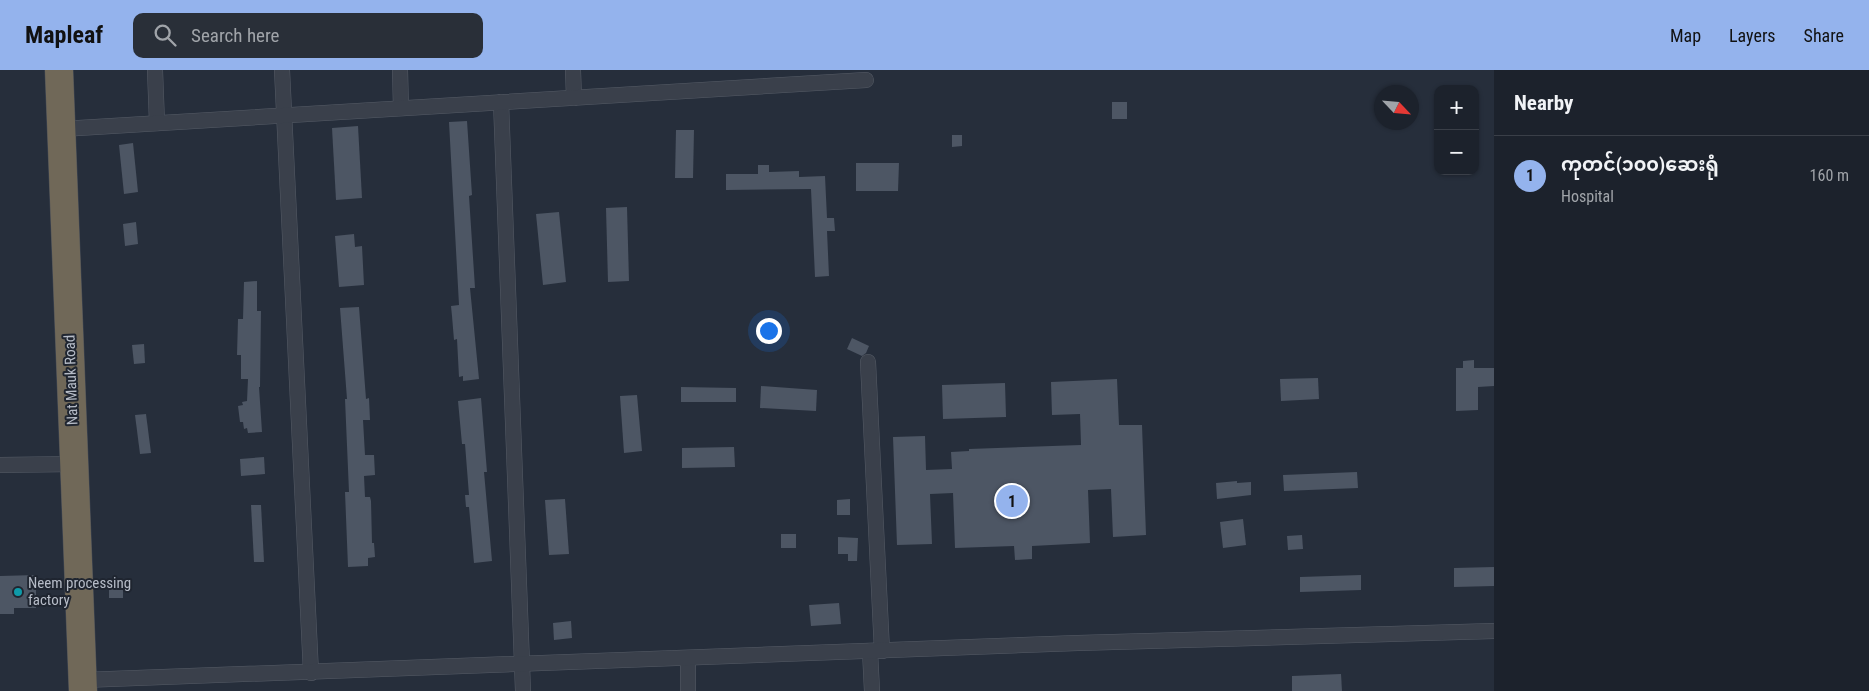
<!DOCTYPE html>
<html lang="en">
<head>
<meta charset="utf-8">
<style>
	body { margin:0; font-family:"Roboto Condensed","Noto Sans Myanmar",sans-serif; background:#292f38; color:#f1f3f6 }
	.controls { position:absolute; right:15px; top:15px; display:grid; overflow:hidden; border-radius:10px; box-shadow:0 1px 4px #0004 }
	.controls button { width:45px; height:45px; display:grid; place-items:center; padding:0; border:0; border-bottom:1px solid #3a3f48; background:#1c222c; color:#f1f3f6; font:25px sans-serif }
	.compass { position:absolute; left:1374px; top:15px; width:45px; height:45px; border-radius:50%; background:#1c222c; box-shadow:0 1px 4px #0004; rotate:116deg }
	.you { position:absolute; left:768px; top:260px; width:18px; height:18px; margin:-12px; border:4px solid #fff; border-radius:50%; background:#1a73e8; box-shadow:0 0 0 8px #1a73e833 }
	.badge { display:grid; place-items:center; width:32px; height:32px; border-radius:50%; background:#94b3ed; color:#111; font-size:16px; font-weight:700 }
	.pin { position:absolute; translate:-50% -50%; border:2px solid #fff; box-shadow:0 1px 5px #0006 }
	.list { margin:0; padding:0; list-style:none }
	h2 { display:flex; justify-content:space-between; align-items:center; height:65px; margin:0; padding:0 20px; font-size:21px }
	h2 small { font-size:16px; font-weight:400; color:#a0a4a9 }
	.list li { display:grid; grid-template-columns:32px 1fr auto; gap:15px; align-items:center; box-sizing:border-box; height:80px; padding:0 20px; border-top:1px solid #3a3f48 }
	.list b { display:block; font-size:19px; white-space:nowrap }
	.list p { margin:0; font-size:16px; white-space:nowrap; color:#a0a4a9 }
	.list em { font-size:16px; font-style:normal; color:#a0a4a9 }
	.icon { flex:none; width:28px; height:28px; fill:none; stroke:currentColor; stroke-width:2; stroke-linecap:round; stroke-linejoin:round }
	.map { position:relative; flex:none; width:1494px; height:621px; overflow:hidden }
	header { display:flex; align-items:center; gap:30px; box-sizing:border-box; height:70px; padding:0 25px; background:#94b3ed; color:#111 }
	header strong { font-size:24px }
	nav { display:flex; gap:28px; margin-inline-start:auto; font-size:18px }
	.search { width:350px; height:45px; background:#292f38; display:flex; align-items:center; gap:12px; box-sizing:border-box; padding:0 18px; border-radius:10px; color:#a0a4a9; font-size:19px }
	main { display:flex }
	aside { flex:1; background:#1c222c }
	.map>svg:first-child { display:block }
	.building { fill:#4d5664 }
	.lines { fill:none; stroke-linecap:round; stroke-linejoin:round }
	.street-casing { stroke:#555b66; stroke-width:16 }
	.highway-casing { stroke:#454b56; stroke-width:29 }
	.street { stroke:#3a404b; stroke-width:15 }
	.highway { stroke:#706858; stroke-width:28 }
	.culture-dot { fill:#0f9aa8; stroke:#1f2530; stroke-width:2 }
	.labels { text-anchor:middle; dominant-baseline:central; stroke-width:4; stroke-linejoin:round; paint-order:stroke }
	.street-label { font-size:15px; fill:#b6bcc7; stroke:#1f2530 }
	.poi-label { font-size:15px; fill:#b6bcc7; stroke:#1f2530; text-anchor:start }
</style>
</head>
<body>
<header>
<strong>Mapleaf</strong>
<div class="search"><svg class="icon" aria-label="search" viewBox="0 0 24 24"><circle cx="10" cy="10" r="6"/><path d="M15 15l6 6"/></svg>Search here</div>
<nav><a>Map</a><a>Layers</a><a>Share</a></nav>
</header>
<main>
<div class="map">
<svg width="1494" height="621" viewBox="0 0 1494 621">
	<rect width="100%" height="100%" fill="#262e3b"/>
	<!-- building -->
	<g class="building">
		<rect x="1112" y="32" width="15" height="17"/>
		<path d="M467 51 472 125 469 126 475 218H470L479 309 463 311V306L459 307 457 269 454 270 452 246 451 236 459 235 449 52Z"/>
		<path d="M358 56 362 128 336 130 332 58Z"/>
		<path d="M676 60H694L693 108H675Z"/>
		<path d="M952 65H962V76L952 77Z"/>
		<path d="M133 73 138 122 124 124 119 75Z"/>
		<path d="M856 93H899L898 121H856Z"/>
		<path d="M758 95H769V102L799 101V107L825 106 827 148H834L835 161H827L829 206 815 207 811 119 726 120V104H758Z"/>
		<path d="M627 137 629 211 608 212 606 138Z"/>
		<path d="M559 142 566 212 543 215 536 144Z"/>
		<path d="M136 152 138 174 125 176 123 154Z"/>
		<path d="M354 164 355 177 362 176 364 215 339 217 335 166Z"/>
		<path d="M257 211V241H261L260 317H259L262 362 248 363 247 358 244 359 243 352H240L238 336 243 335 242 332 247 331 248 309H241V285H237L238 249H243L244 212Z"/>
		<path d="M359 237 366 329 369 328 370 350H363L365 385H374L375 405 364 406 365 427H370L371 431 372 473H374L375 487 368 488V496L348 497 345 422H349L345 329H347L340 238Z"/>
		<path d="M852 268 869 276 866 283 862 286 847 279Z"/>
		<path d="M144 274 145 293 134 294 132 275Z"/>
		<path d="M1474 290V298H1494V316L1478 317V340L1456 341V298H1463V291Z"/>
		<path d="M1318 308 1319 329 1281 331 1280 309Z"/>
		<path d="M1117 309 1119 355H1142L1146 465 1113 467 1111 419 1088 420 1090 473 1032 476V489L1015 490 1014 476 955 478 953 423 930 424 932 474 897 475 893 367 925 366 926 400 952 399 951 382 969 381V379L1081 375 1080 344 1052 345 1051 312Z"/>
		<path d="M1005 313 1006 347 943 349 942 315Z"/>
		<path d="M761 316 817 320 816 341 760 338Z"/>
		<path d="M681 317 736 318V332H681Z"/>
		<path d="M637 325 642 381 624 383 620 326Z"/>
		<path d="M481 328 487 402H484L492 491 474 493 469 437H466L465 425H469L465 374H462L458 331Z"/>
		<path d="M146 344 151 383 140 384 135 345Z"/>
		<path d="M734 377 735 397 682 398V378Z"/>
		<path d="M264 387 265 404 241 406 240 389Z"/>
		<path d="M1357 402 1358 418 1284 421 1283 405Z"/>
		<path d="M1237 411V413L1251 412V425L1217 429 1216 413Z"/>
		<path d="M565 429 569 484 549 485 545 430Z"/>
		<path d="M850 429V445H837V430Z"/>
		<path d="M251 435H261L264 492H254Z"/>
		<path d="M1243 449 1246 475 1223 478 1220 452Z"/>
		<rect x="781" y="464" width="15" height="14"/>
		<path d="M1302 465 1303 479 1288 480 1287 466Z"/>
		<path d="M838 467 858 468 857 491H848V484H838Z"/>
		<path d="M1494 497V516L1454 517V498Z"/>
		<path d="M36 505V538H14V544H0V506Z"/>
		<path d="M1361 505V520L1300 522V507Z"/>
		<rect x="109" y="515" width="14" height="13"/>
		<path d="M839 533 841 554 811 556 809 535Z"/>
		<path d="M571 551 572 568 554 570 553 553Z"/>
		<path d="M1341 604 1342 621H1292V606Z"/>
	</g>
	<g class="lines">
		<!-- street casing -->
		<g class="street-casing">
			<g id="street">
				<path d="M155 0 157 53"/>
				<path d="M282 0 311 603"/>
				<path d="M400 0 401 38"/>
				<path d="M573 0 574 28"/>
				<path d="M501 32 523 621"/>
				<path d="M62 59 866 10"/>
				<path d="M868 292 882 581"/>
				<path d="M0 395 75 394"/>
				<path d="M870 581 872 621"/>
				<path d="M688 589V621"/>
				<path d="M83 610 1078 573 1494 561"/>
			</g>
		</g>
		<!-- highway casing -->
		<g class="highway-casing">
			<path id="highway" d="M59 0 83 621"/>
		</g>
		<!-- street -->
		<use href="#street" class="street"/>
		<!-- highway -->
		<use href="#highway" class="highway"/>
	</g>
	<!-- markers -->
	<circle class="culture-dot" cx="18" cy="522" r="5"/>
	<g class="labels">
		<!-- street labels -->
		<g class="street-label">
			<text transform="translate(71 310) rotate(-92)">Nat Mauk Road</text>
		</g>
		<!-- poi labels -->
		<g class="poi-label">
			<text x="28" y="513">Neem processing<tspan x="28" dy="17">factory</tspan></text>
		</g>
	</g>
</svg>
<div class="controls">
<button>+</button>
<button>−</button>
</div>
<svg class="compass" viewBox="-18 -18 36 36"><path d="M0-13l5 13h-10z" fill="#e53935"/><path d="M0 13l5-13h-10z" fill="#a0a4a9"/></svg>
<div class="you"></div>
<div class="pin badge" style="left:1012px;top:431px">1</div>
</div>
<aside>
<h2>Nearby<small></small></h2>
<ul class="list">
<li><span class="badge">1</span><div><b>ကုတင်(၁၀၀)ဆေးရုံ</b><p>Hospital</p></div><em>160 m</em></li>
</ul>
</aside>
</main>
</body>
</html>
